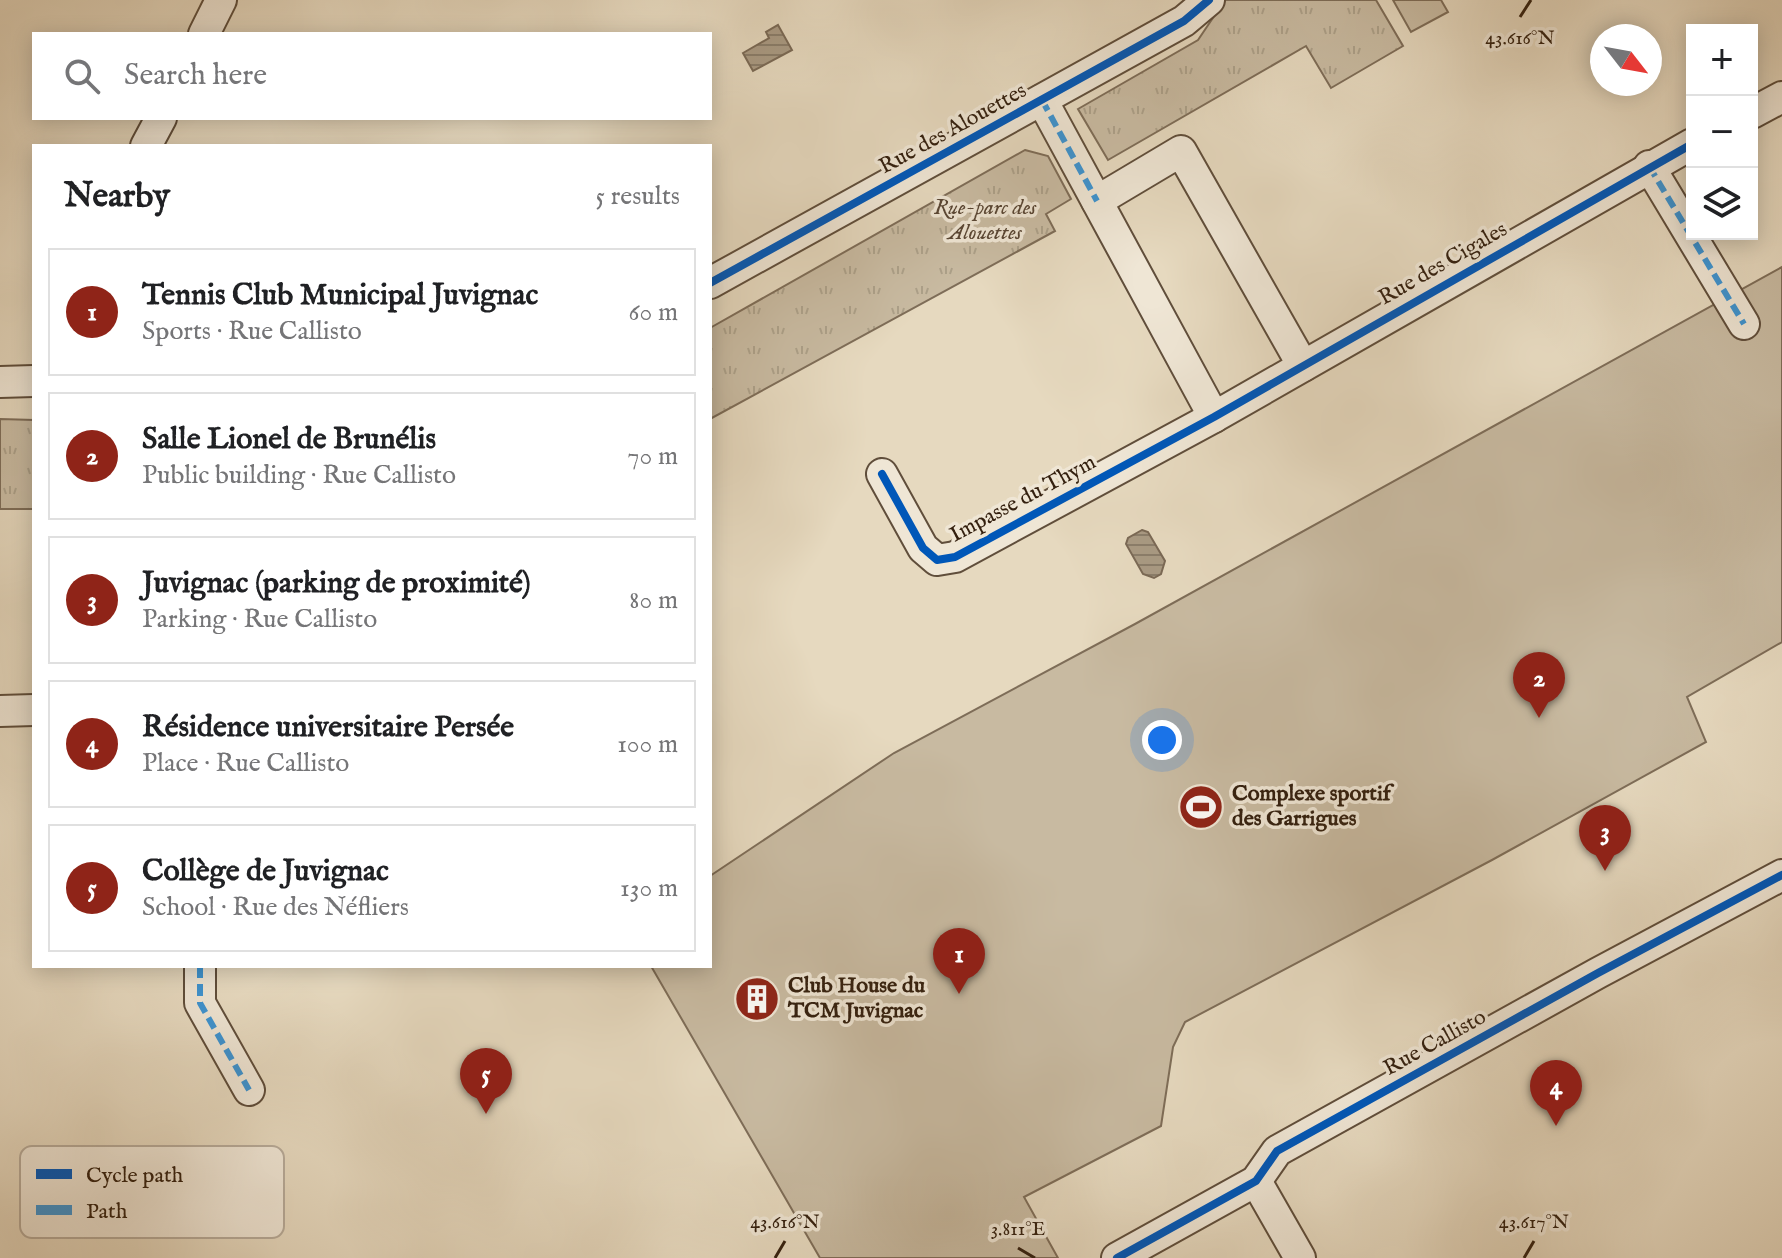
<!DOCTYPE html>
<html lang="en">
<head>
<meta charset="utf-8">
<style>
	body { margin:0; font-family:"IM FELL English",serif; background:#f2f2f2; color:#202124 }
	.controls { position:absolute; right:24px; top:24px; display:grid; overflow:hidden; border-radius:0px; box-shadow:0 4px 20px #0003 }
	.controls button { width:72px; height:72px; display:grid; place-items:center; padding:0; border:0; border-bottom:2px solid #e0e0e0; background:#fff; color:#202124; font:40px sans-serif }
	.compass { position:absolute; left:1590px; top:24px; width:72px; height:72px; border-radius:50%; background:#fff; box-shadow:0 4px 20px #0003; rotate:121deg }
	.you { position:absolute; left:1162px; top:740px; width:28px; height:28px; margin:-20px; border:6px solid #fff; border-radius:50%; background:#1a73e8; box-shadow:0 0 0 12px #1a73e833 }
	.badge { display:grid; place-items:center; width:52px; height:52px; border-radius:50%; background:#8f2418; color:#fff; font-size:26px; font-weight:700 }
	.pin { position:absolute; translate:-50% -66px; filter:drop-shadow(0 2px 4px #0008) }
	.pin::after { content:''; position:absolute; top:42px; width:28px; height:24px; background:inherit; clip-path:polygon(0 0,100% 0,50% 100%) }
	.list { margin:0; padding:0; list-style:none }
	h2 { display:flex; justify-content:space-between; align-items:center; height:104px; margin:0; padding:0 32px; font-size:34px }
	h2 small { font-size:26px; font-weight:400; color:#757577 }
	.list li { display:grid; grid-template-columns:52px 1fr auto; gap:24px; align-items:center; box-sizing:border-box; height:128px; margin:0 16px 16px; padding:0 16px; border:2px solid #e0e0e0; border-radius:0px }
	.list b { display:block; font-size:30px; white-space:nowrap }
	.list p { margin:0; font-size:26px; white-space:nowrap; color:#757577 }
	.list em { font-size:26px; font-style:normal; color:#757577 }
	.icon { flex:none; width:44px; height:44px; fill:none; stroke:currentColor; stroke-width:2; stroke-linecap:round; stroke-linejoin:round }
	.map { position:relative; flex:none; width:1782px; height:1258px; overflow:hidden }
	.search { position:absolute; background:#fff; box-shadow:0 4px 20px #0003; left:32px; top:32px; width:680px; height:88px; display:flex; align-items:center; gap:20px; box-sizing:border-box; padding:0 28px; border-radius:0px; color:#757577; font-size:30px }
	.panel { position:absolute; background:#fff; box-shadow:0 4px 20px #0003; left:32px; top:144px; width:680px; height:824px; border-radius:0px }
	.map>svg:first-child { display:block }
	.grass { fill:url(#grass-tufts); stroke:#7e6d58; stroke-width:2 }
	.pitch { fill:#c8baa1; stroke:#7e6d58; stroke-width:2 }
	.water { fill:url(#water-rules); stroke:#7a6955; stroke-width:2 }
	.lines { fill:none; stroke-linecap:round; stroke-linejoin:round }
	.minor-casing { stroke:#604e3b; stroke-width:34 }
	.minor { stroke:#efe6d5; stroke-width:30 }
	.quiet { stroke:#3d94d2; stroke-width:6; stroke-dasharray:12 6; stroke-linecap:butt }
	.cycleway-casing { stroke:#efe6d5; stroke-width:13 }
	.cycleway { stroke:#0057b8; stroke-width:8 }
	.ticks { fill:none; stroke:#34200f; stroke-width:3 }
	.labels { text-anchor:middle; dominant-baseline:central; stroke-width:7; stroke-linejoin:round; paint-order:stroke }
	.street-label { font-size:22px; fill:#34200f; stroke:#efe6d5 }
	.park-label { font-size:22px; font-style:italic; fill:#594634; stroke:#efe6d5 }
	.poi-label { font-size:22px; font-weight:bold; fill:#34200f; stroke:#efe6d5; text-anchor:start }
	.key { fill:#efe6d5; stroke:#b7ab9a; stroke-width:2 }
	.key-label { font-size:22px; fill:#34200f }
	.ticks-label { font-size:20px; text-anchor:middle; fill:#34200f; stroke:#efe6d5; stroke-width:7; stroke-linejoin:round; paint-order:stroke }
</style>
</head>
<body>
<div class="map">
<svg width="1782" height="1258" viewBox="0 0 1782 1258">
	<defs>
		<pattern id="grass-tufts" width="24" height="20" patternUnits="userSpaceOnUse" patternTransform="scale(2)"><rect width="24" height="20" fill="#c8baa1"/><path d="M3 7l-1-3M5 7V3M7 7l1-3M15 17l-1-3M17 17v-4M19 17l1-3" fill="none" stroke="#aca089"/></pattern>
		<pattern id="water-rules" width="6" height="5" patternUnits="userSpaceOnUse" patternTransform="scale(2)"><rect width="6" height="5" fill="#a99a83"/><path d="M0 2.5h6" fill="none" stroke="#8a7d6a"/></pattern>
	</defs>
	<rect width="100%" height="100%" fill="#e6d9bf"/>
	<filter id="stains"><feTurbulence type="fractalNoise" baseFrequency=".0025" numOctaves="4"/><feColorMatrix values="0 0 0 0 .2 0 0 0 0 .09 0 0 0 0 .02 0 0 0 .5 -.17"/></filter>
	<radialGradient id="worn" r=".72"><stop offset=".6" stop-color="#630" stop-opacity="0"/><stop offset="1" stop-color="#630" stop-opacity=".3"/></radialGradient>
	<!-- grass -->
	<g class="grass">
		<path d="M1225 0H1376L1403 46 1331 88 1306 46 1108 160 1078 109 1198 40Z"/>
		<path d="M1025 150 1048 156 1071 199 1046 214 1055 231 710 419V328Z"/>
		<path d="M0 419 34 420V509H0Z"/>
	</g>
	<!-- pitch -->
	<g class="pitch">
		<path d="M1393 0H1441L1448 12 1411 32Z"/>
		<path d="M1782 267V642L1687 697 1706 742 1492 860 1185 1022 1173 1047 1161 1126 1024 1197 1058 1258H820L651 966H710V876L894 753 1135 624Z"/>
	</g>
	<!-- water -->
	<g class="water">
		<path d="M778 25 792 50 753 71 743 53 769 38 766 32Z"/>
		<path d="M1142 530 1148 532 1165 561 1161 574 1154 578 1143 574 1126 544 1128 538Z"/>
	</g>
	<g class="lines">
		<!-- minor casing -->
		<g class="minor-casing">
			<g id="minor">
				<path d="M204 34 221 0"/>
				<path d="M1042 100 1214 417"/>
				<path d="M1752 113 1782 97"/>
				<path d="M146 146 161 118"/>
				<path d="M1649 166 1744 324"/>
				<path d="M1097 201 1181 151 1303 366"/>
				<path d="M710 283 1184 21 1209 0"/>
				<path d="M0 382 34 381"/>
				<path d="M882 474 923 548 937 560 955 557 1214 417 1692 144"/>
				<path d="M0 711 34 710"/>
				<path d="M200 966V1003L249 1090"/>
				<path d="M1256 1181 1300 1258"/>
				<path d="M1117 1258 1256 1181 1277 1151 1598 973 1782 875"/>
			</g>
		</g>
		<!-- minor -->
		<use href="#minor" class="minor"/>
		<!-- quiet -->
		<g class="quiet">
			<path d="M1042 100 1097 201"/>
			<path d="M1649 166 1744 324"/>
			<path d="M200 966V1003L249 1090"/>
		</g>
		<!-- cycleway casing -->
		<g class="cycleway-casing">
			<g id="cycleway">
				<path d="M710 283 1184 21 1209 0"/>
				<path d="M882 474 923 548 937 560 955 557 1214 417 1692 144"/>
				<path d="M1117 1258 1256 1181 1277 1151 1598 973 1782 875"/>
			</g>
		</g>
		<!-- cycleway -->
		<use href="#cycleway" class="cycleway"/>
	</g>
	<!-- ticks -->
	<path class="ticks" d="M1520 17 1531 0M1018 1248 1035 1258M775 1258 785 1241M1524 1258 1534 1241"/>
	<!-- icons -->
	<defs>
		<g id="stadium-disc" transform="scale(2.3)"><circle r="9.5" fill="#8f2418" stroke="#efe6d5"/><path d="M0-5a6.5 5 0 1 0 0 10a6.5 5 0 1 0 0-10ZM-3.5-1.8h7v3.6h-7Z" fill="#fff"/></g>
		<g id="building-disc" transform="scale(2.3)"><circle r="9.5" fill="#8f2418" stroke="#efe6d5"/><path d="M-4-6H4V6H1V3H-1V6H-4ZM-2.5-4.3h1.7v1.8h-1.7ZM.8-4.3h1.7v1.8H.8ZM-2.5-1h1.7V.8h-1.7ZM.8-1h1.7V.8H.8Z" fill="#fff"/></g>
	</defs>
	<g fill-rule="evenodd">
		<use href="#stadium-disc" x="1201" y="807"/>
		<use href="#building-disc" x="757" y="999"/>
	</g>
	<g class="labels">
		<!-- street labels -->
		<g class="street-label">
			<text transform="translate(953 129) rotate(-29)">Rue des Alouettes</text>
			<text transform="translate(1443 264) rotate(-30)">Rue des Cigales</text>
			<text transform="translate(1023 499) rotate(-28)">Impasse du Thym</text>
			<text transform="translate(1435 1043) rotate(-29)">Rue Callisto</text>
		</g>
		<!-- park labels -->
		<g class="park-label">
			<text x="985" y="208">Rue-parc des<tspan x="985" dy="25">Alouettes</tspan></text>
		</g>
		<!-- poi labels -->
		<g class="poi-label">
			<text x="1232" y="794">Complexe sportif<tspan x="1232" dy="25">des Garrigues</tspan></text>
			<text x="788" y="986">Club House du<tspan x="788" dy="25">TCM Juvignac</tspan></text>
		</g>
	</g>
	<!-- legend -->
	<rect x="20" y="1146" width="264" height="92" rx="12" class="key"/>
	<rect x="36" y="1169" width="36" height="10" fill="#0057b8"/>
	<rect x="36" y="1205" width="36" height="10" fill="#3d94d2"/>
	<g class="key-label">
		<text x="86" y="1182">Cycle path</text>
		<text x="86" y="1218">Path</text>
	</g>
	<g class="ticks-label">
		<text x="1520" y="44">43.616°N</text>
		<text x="785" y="1228">43.616°N</text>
		<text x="1534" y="1228">43.617°N</text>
		<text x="1018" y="1235">3.811°E</text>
	</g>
	<rect width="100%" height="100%" filter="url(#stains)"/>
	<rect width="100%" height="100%" fill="url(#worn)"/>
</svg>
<div class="controls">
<button>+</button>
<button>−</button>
<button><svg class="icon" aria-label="layers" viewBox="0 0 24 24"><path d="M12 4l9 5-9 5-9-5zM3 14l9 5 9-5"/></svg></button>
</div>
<svg class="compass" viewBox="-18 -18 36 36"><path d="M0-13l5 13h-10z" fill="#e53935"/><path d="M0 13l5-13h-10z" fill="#757577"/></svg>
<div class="you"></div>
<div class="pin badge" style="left:959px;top:994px">1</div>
<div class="pin badge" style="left:1539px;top:718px">2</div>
<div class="pin badge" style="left:1605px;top:871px">3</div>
<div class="pin badge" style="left:1556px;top:1126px">4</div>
<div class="pin badge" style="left:486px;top:1114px">5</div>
<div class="search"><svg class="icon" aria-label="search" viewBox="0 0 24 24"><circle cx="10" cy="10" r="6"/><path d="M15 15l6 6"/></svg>Search here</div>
<section class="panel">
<h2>Nearby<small>5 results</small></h2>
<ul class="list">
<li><span class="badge">1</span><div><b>Tennis Club Municipal Juvignac</b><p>Sports · Rue Callisto</p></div><em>60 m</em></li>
<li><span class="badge">2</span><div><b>Salle Lionel de Brunélis</b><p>Public building · Rue Callisto</p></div><em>70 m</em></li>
<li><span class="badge">3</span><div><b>Juvignac (parking de proximité)</b><p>Parking · Rue Callisto</p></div><em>80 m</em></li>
<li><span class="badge">4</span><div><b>Résidence universitaire Persée</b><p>Place · Rue Callisto</p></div><em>100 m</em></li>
<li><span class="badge">5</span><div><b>Collège de Juvignac</b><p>School · Rue des Néfliers</p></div><em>130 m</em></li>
</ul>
</section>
</div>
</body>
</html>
